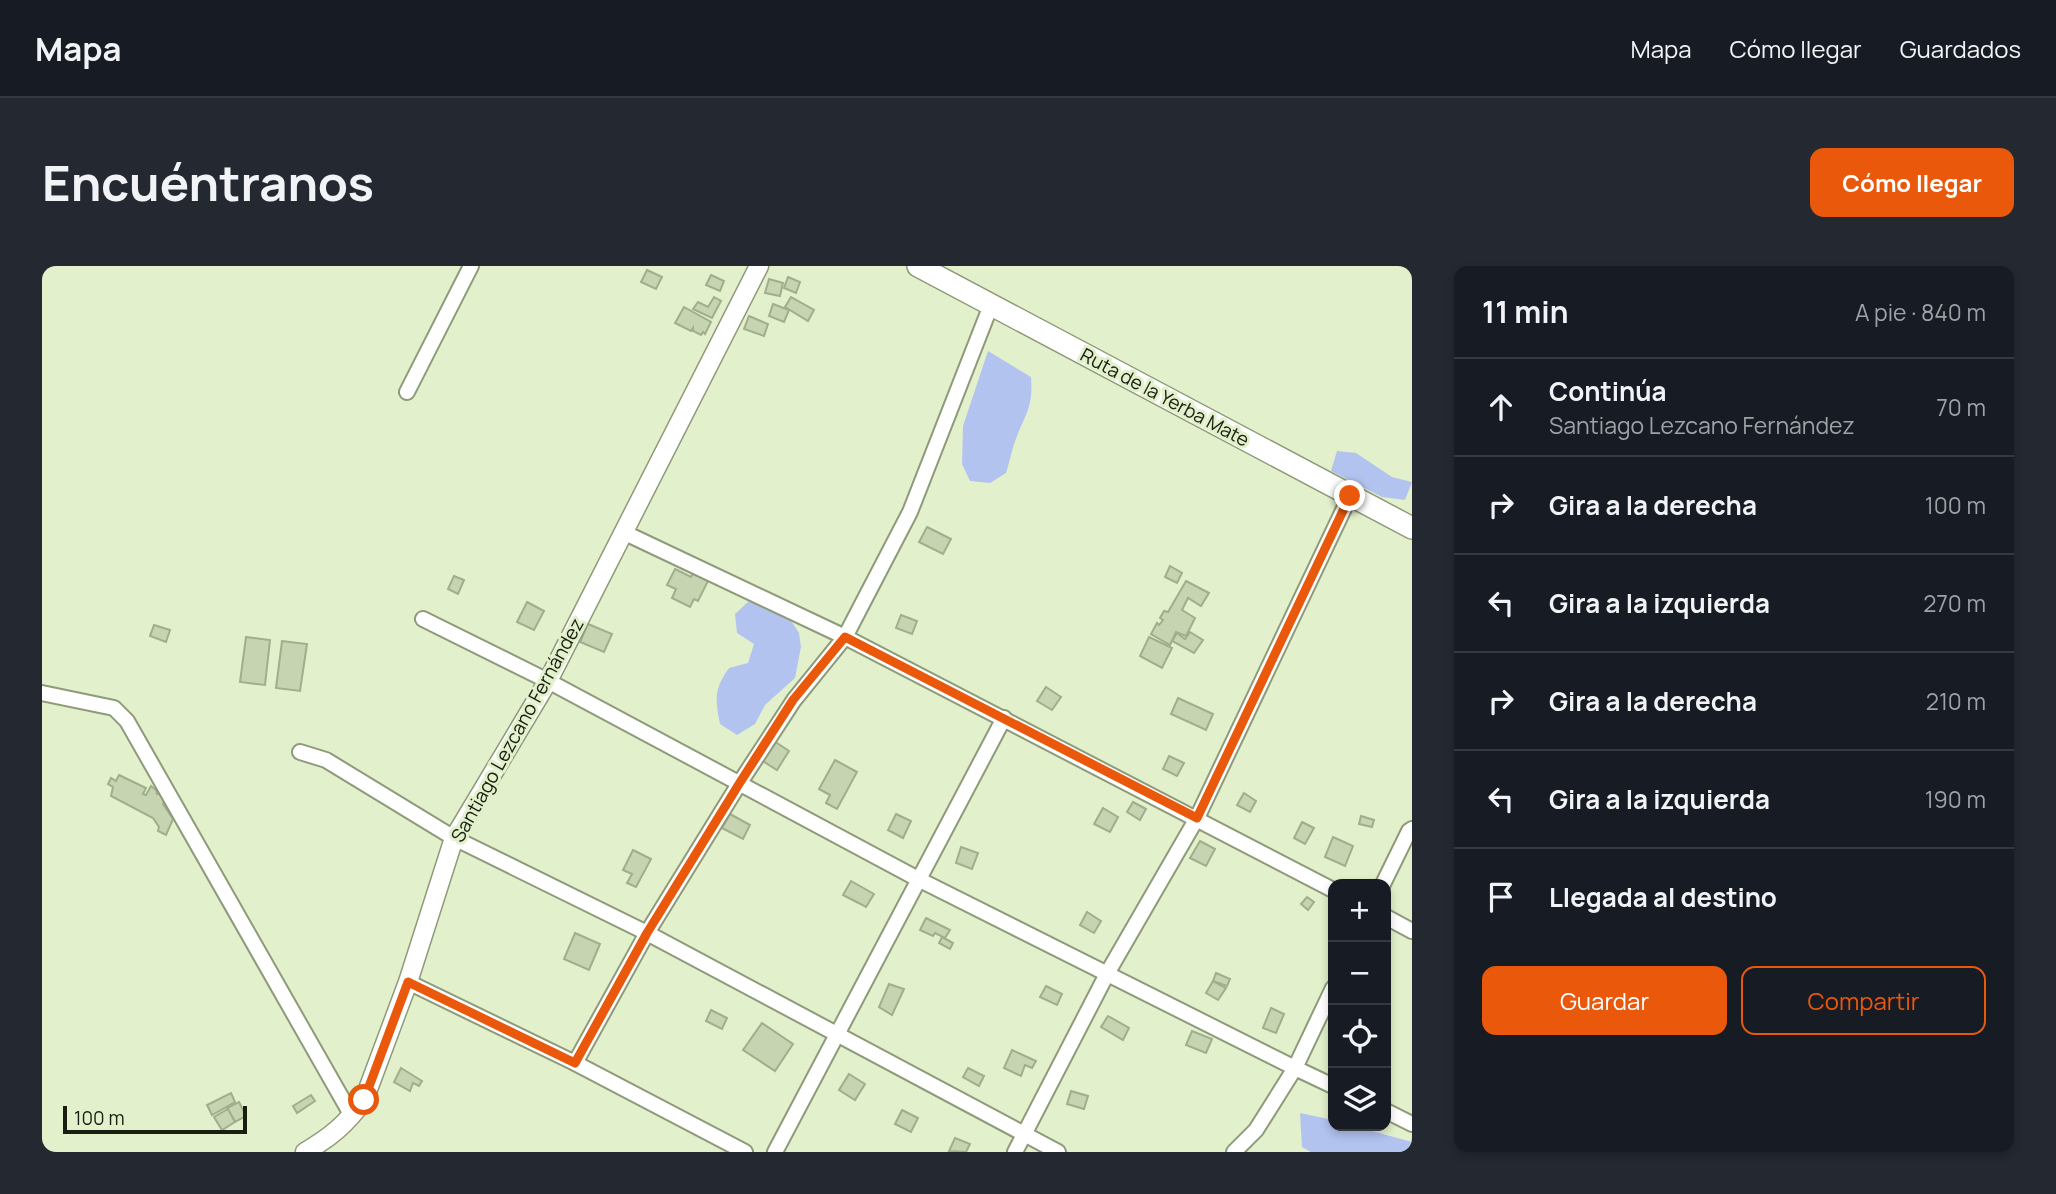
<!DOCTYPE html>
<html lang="es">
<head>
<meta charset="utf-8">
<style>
	body { margin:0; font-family:Manrope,sans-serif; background:#242831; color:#f1f3f6 }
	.controls { position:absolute; right:21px; bottom:21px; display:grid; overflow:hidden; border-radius:14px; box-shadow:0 4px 10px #0003 }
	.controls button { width:63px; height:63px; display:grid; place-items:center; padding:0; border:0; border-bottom:2px solid #363941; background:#171b24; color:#f1f3f6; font:35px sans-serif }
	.scale { position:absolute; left:21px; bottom:18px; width:184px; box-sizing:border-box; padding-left:7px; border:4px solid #191e11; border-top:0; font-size:19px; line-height:24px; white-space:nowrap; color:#191e11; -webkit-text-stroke:5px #e2f0cc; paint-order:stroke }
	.stop { position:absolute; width:21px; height:21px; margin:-16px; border:5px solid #ea580c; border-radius:50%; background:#fff }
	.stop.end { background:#ea580c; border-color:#fff; box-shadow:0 2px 7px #0008 }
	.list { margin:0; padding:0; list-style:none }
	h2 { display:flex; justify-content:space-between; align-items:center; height:91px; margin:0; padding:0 28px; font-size:30px }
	h2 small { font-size:23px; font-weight:400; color:#9ea1a6 }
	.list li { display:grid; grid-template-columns:46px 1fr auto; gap:21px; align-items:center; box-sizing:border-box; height:98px; padding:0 28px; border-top:2px solid #363941 }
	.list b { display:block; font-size:26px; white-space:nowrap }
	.list p { margin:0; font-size:23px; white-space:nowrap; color:#9ea1a6 }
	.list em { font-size:23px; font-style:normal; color:#9ea1a6 }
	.actions { display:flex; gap:14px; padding:21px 28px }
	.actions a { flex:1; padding:16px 0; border:2px solid #ea580c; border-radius:14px; text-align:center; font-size:24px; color:#ea580c }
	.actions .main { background:#ea580c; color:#fff }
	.icon { flex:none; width:38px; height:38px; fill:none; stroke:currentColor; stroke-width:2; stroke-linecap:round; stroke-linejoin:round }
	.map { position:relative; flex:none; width:1370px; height:886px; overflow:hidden; border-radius:14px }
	header { display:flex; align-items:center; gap:42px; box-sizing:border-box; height:98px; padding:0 35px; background:#171b24; border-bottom:2px solid #363941 }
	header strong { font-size:33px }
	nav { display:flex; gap:38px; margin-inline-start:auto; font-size:24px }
	.intro { display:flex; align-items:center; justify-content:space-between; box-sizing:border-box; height:168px; padding:0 42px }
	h1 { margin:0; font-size:49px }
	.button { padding:18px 32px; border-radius:14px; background:#ea580c; color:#fff; font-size:24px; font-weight:700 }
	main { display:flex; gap:42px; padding:0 42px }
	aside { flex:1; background:#171b24; border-radius:14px; box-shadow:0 4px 10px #0003 }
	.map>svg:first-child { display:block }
	.green { fill:#b3c3f0 }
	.building { fill:#c7d4b1; stroke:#a1ae8c; stroke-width:2 }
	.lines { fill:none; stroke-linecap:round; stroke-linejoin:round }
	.minor-casing { stroke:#8e9a79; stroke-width:18 }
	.tertiary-casing { stroke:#8e9a79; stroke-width:21 }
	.secondary-casing { stroke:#8e9a79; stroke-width:24 }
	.minor { stroke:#fff; stroke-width:14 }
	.tertiary { stroke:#fff; stroke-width:18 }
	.secondary { stroke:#fff; stroke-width:21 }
	.route { stroke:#ea580c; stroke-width:9 }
	.labels { text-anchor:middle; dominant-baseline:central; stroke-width:6; stroke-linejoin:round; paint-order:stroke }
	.street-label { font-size:19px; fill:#191e11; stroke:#e2f0cc }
</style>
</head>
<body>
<header>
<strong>Mapa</strong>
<nav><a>Mapa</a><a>Cómo llegar</a><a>Guardados</a></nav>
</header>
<div class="intro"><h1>Encuéntranos</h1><a class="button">Cómo llegar</a></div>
<main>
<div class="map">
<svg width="1370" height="886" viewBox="0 0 1370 886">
	<rect width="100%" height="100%" fill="#e2f0cc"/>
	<!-- green -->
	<g class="green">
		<path d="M946 85 989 111C991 140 985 145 975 170 970 182 968 195 964 207L948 217 928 215 920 198 921 160Z"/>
		<path d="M1295 185 1314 187 1350 211 1370 216 1363 234 1340 231 1289 205Z"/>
		<path d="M708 334 746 350 757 367 759 381 753 412 723 439 713 458 695 469 678 458C673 433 672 423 687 402L706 397 712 378 695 367 693 348Z"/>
		<path d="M1258 847 1291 854V860H1312L1370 876V886H1269L1260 881Z"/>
	</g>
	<!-- building -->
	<g class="building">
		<path d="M605 4 620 11 614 23 599 16Z"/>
		<path d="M669 9 682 15 678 25 664 19Z"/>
		<path d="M746 11 758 16 754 27 742 22Z"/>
		<path d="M727 13 741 17 738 30 723 27Z"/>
		<path d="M672 31 679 35 670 52 651 43 656 36 666 41Z"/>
		<path d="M749 31 772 44 766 55 743 41Z"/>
		<path d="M731 38 747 44 742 56 727 50Z"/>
		<path d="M642 41 669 56 663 68 661 66 659 69 651 65V62L649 65 633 57Z"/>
		<path d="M707 50 726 58 722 70 702 63Z"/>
		<path d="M885 261 909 273 901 288 877 276Z"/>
		<path d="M1128 300 1140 307 1135 317 1123 311Z"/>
		<path d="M633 303 649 311 651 307 666 315 656 335 652 333 648 341 630 332 634 323 625 319Z"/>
		<path d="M412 310 422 314 416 328 406 323Z"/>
		<path d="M1144 315 1167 327 1159 340 1146 332 1140 344 1153 352 1144 370 1134 366 1128 379 1109 368 1115 357 1117 359 1121 354 1118 352 1122 345 1126 346Z"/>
		<path d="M485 336 502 345 492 364 475 356Z"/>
		<path d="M859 349 875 355 870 368 854 362Z"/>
		<path d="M546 358 570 368 562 386 538 376Z"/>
		<path d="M112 359 128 364 124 376 108 370Z"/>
		<path d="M1148 366 1161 374 1152 387 1130 375 1135 367 1143 373Z"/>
		<path d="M204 371 228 374 223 419 198 416Z"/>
		<path d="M1107 371 1130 382 1120 402 1098 390Z"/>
		<path d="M240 375 265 378 258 425 234 422Z"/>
		<path d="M1004 421 1019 431 1010 444 995 435Z"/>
		<path d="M1136 432 1171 448 1164 464 1129 448Z"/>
		<path d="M732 475 747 485 735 504 719 494Z"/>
		<path d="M1127 490 1142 497 1135 510 1121 503Z"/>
		<path d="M793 494 815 506 795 543 784 537 788 529 777 523Z"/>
		<path d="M77 509 104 522 101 528 104 529 109 520 114 524 115 528H119L123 534 121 538 131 553 124 569 116 565 117 561 111 552 69 530 71 521 66 518 69 512 74 515Z"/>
		<path d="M1202 527 1214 535 1208 546 1195 539Z"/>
		<path d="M1091 536 1104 543 1098 554 1085 546Z"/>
		<path d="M1061 542 1076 551 1068 566 1052 558Z"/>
		<path d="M688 548 708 559 701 573 680 562Z"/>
		<path d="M854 548 869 555 861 572 846 564Z"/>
		<path d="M1319 550 1332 554 1330 561 1317 558Z"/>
		<path d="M1260 556 1272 562 1263 578 1252 572Z"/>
		<path d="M1291 571 1311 580 1303 600 1283 591Z"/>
		<path d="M1158 575 1173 583 1164 600 1148 592Z"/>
		<path d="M919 581 936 587 930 603 914 597Z"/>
		<path d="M591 584 609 593 594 621 585 617 590 608 581 604Z"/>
		<path d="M809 615 832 628 824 641 801 629Z"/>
		<path d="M1265 631 1272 636 1266 644 1259 638Z"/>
		<path d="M1045 646 1059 655 1052 667 1038 659Z"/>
		<path d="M884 652 908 664 903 672 893 667 891 670 878 664Z"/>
		<path d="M533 667 558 678 547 704 522 693Z"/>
		<path d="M900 671 911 677 908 683 897 677Z"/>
		<path d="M1174 707 1188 713 1185 720 1171 715Z"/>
		<path d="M1171 715 1184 722 1176 734 1164 727Z"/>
		<path d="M847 718 862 723 850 749 837 741Z"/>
		<path d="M1004 720 1020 728 1015 739 998 731Z"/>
		<path d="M1229 742 1242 748 1234 767 1221 762Z"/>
		<path d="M669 744 685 752 680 763 664 755Z"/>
		<path d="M1066 750 1087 762 1081 774 1059 761Z"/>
		<path d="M720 757 751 778 733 805 701 784Z"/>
		<path d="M1150 765 1170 773 1164 787 1144 779Z"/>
		<path d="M970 784 994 795 990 802 983 799 979 810 962 802Z"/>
		<path d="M359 802 380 815 377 820 371 817 368 825 352 816Z"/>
		<path d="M926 802 942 810 937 820 921 811Z"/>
		<path d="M807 808 823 818 813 834 797 824Z"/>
		<path d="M1029 825 1046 830 1042 843 1025 838Z"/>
		<path d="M189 827 193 836 170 849 165 839Z"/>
		<path d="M269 829 273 835 255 847 251 840Z"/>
		<path d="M197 836 204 850 193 856 185 842Z"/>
		<path d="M186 843 193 856 180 864 172 851Z"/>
		<path d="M860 844 876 852 869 866 853 858Z"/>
		<path d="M913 872 928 878 924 886 907 885Z"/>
	</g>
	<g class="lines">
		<!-- minor casing -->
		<g class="minor-casing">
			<g id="minor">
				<path d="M365 126 429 0"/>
				<path d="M581 266 803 371 1291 624"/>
				<path d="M381 353 506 415 876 613 1253 802 1291 722"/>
				<path d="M0 427 72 442 85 455 310 850"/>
				<path d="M258 486 284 494 412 572 605 667 1016 886"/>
				<path d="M1341 618 1367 565 1370 563"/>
				<path d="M1344 651 1370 665"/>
				<path d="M366 716 533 797 703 886"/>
				<path d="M533 797 605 667 697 518 752 434 803 371 868 246 949 39"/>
				<path d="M1344 845 1370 858"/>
				<path d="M733 886 962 452"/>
				<path d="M973 886 1066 706 1155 552 1308 230"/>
				<path d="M1192 886 1214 864 1253 802 1291 820"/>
			</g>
		</g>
		<!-- tertiary casing -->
		<g class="tertiary-casing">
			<path id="tertiary" d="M263 886C289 871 304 858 322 834L366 716 412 572 506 415 717 0"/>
		</g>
		<!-- secondary casing -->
		<g class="secondary-casing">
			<path id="secondary" d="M876 0 1370 262"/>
		</g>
		<!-- minor -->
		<use href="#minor" class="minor"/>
		<!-- tertiary -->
		<use href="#tertiary" class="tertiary"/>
		<!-- secondary -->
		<use href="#secondary" class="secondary"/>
	</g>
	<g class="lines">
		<!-- route -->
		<path class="route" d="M322 834 366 716 533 797 605 667 697 518 751 434 803 371 1155 552 1308 230"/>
	</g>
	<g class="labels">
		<!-- street labels -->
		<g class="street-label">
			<text transform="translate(1123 131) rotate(28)">Ruta de la Yerba Mate</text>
			<text transform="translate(475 464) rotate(-61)">Santiago Lezcano Fernández</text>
		</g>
	</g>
</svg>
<div class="controls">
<button>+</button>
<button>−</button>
<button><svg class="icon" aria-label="locate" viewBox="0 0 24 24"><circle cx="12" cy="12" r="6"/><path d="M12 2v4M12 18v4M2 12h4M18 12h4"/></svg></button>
<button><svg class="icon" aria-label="layers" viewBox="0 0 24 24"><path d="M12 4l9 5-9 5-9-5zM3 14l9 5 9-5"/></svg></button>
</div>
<div class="scale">100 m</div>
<div class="stop" style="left:322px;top:834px"></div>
<div class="stop end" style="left:1308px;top:230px"></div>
</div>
<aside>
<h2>11 min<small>A pie · 840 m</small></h2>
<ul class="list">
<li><svg class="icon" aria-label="ahead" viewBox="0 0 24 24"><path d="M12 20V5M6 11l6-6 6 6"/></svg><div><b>Continúa</b><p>Santiago Lezcano Fernández</p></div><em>70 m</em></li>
<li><svg class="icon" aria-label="right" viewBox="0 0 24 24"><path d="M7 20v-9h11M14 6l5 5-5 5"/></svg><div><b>Gira a la derecha</b></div><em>100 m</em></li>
<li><svg class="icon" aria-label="left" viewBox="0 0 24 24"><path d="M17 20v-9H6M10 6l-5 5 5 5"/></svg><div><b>Gira a la izquierda</b></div><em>270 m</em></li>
<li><svg class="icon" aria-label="right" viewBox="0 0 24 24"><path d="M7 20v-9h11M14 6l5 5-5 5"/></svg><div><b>Gira a la derecha</b></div><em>210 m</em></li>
<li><svg class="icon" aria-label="left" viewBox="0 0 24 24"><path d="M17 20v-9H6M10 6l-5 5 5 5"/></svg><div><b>Gira a la izquierda</b></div><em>190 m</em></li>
<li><svg class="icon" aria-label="arrive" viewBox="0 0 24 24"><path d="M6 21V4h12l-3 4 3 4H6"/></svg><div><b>Llegada al destino</b></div></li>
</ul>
<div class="actions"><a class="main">Guardar</a><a>Compartir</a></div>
</aside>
</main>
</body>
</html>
